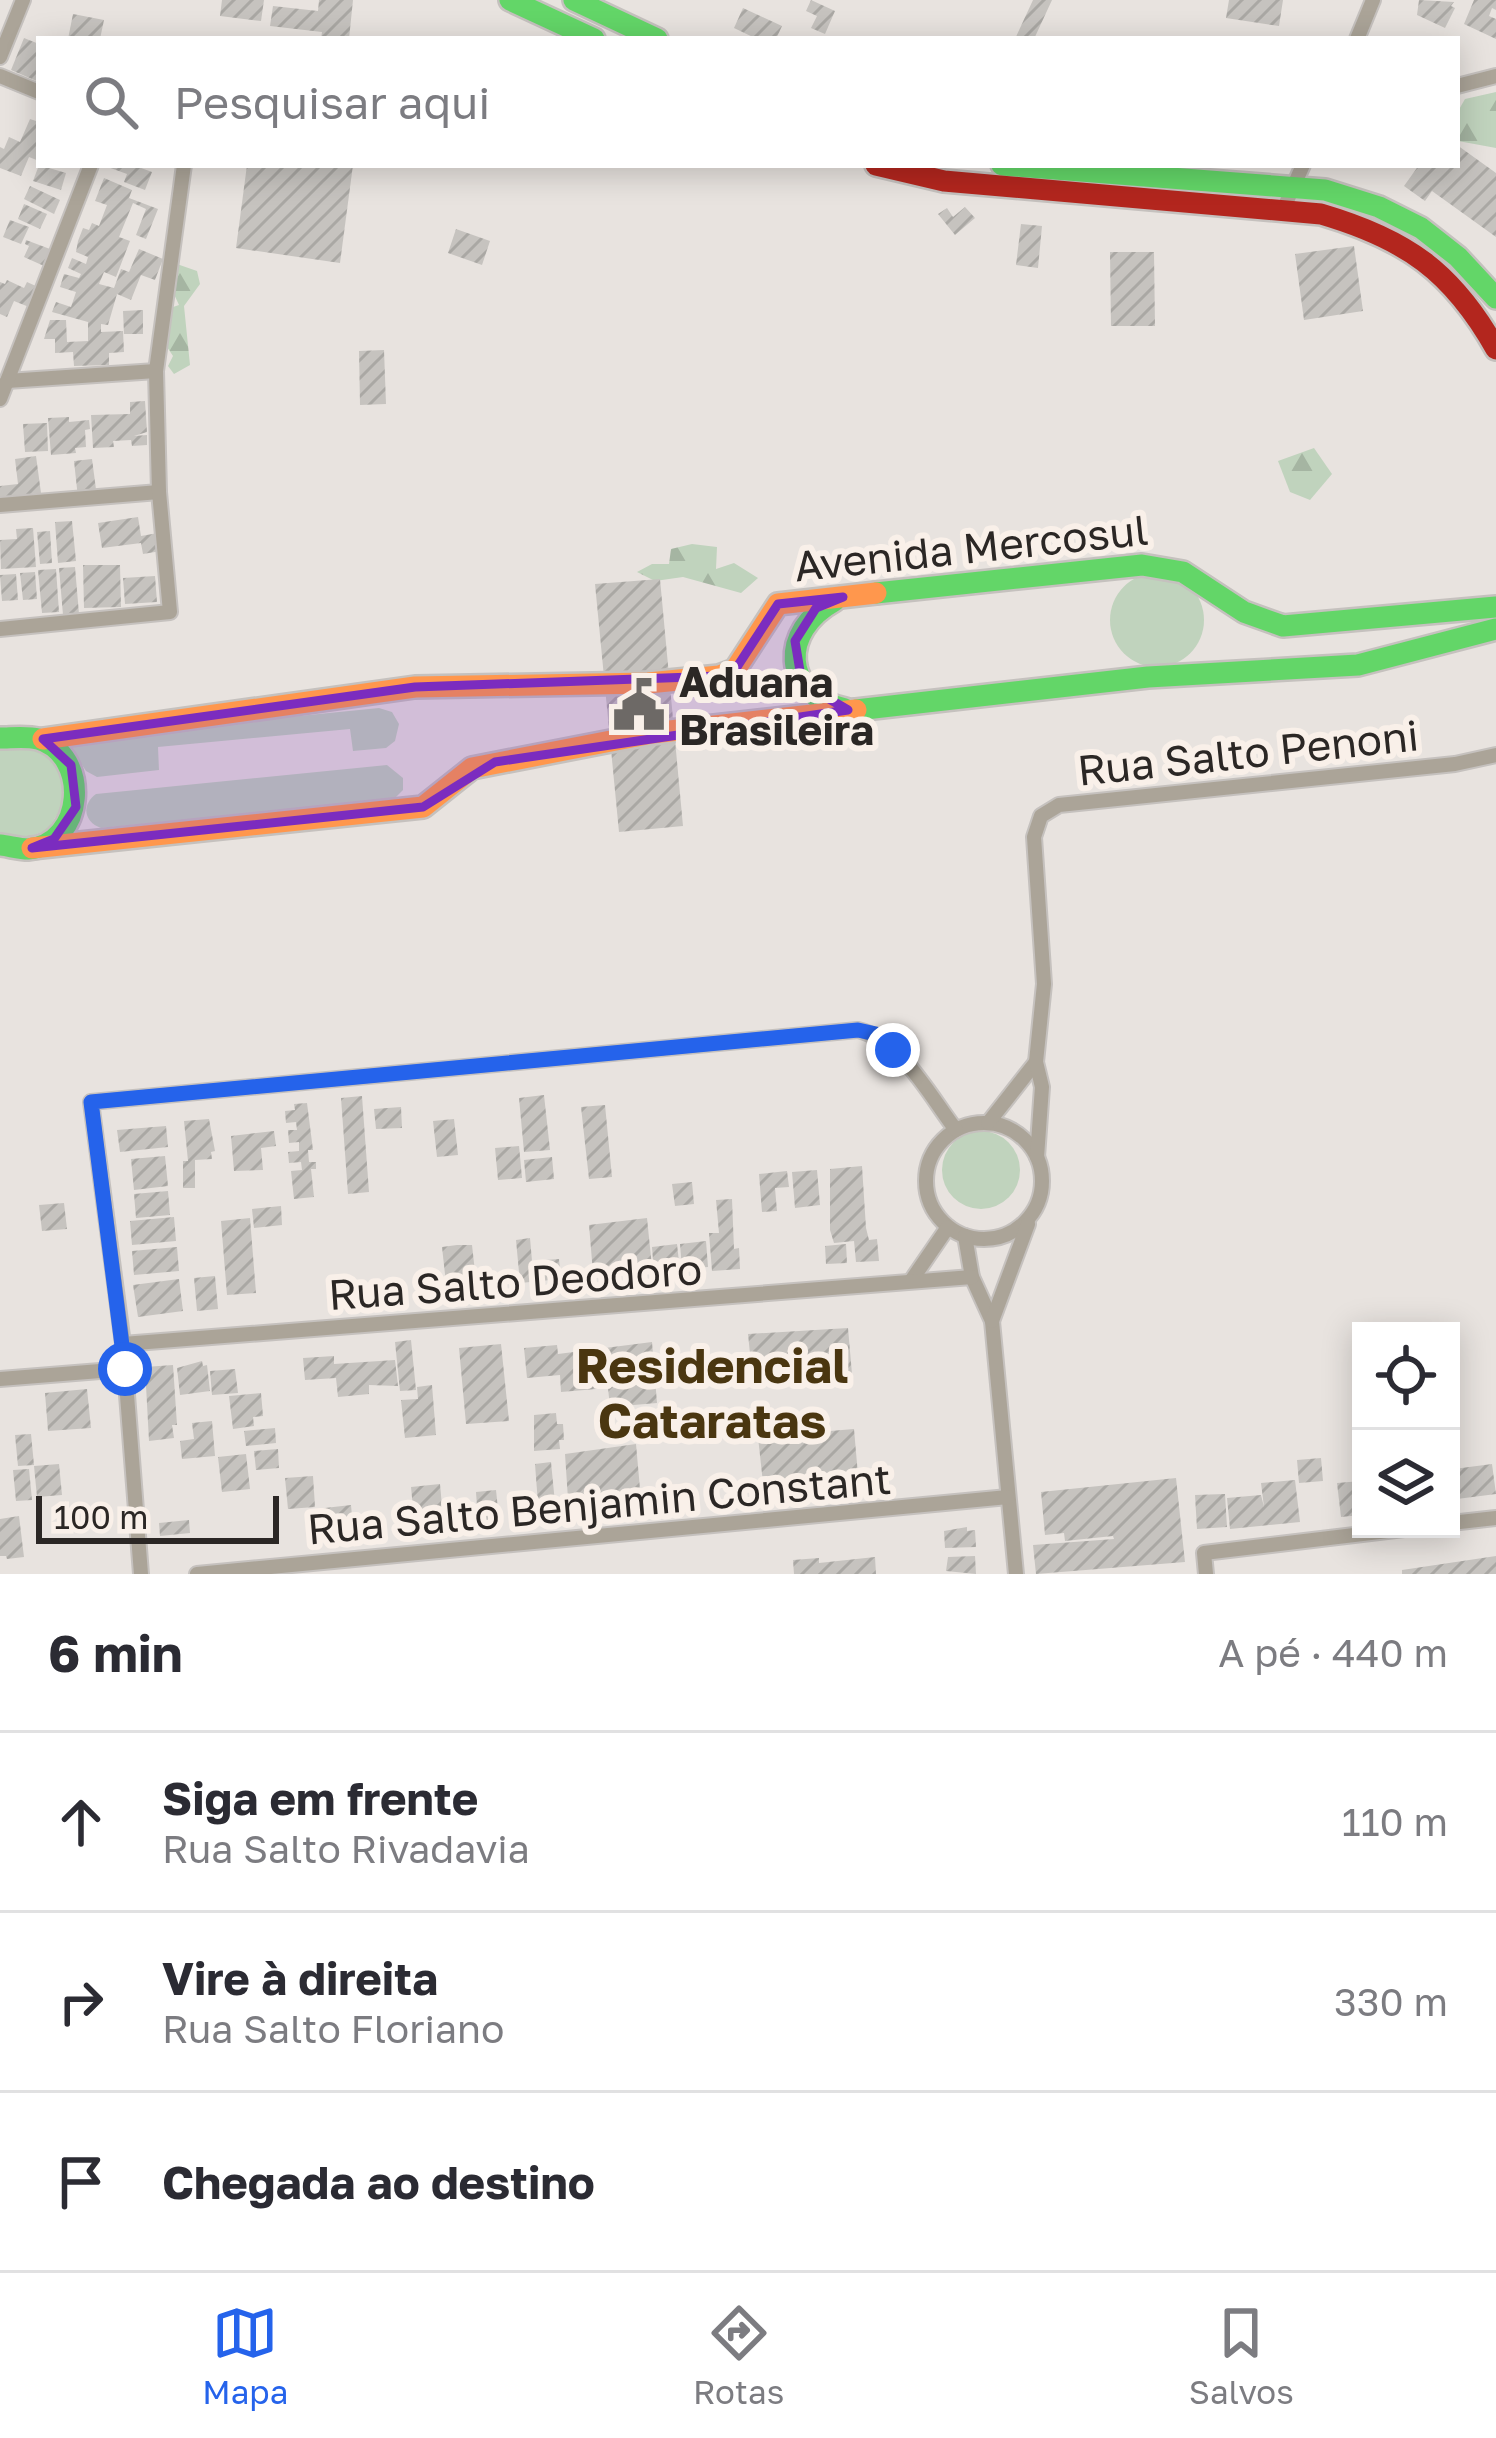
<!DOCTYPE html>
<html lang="pt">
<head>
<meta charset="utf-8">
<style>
	body { margin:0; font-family:"Golos Text",sans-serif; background:#f7f7f7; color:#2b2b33 }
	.controls { position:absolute; right:36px; bottom:36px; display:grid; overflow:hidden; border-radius:0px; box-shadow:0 6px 30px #0003 }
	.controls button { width:108px; height:108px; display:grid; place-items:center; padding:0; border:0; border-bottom:3px solid #e1e1e2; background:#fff; color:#2b2b33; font:60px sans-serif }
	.scale { position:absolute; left:36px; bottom:30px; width:243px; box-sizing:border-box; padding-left:12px; border:6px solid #2b2725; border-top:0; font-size:33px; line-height:42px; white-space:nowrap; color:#2b2725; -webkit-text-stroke:9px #f9f0e9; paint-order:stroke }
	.stop { position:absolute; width:36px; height:36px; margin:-27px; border:9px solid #2563eb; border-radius:50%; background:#fff }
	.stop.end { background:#2563eb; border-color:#fff; box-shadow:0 3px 12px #0008 }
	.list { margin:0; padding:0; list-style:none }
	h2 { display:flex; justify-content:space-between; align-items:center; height:156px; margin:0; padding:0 48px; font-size:51px }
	h2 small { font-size:39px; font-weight:400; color:#7c7c81 }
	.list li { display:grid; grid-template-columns:78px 1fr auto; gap:36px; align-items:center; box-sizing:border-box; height:180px; padding:0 48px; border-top:3px solid #e1e1e2 }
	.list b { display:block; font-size:45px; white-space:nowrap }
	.list p { margin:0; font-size:39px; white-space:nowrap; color:#7c7c81 }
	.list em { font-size:39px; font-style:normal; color:#7c7c81 }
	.icon { flex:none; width:66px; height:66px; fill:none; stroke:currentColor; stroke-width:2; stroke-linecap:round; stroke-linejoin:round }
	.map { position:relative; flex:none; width:1496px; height:1574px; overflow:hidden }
	.search { position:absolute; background:#fff; box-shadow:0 6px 30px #0003; left:36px; right:36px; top:36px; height:132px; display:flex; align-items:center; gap:30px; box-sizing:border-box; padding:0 42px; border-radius:0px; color:#7c7c81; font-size:45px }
	.sheet { height:696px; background:#fff }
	nav { display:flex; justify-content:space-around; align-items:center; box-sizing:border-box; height:168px; border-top:3px solid #e1e1e2; background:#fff; font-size:33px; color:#7c7c81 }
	nav a { display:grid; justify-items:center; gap:6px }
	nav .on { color:#2563eb }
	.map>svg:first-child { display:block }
	.green { fill:#c0d3bd }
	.forest { fill:url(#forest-firs) }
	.building { fill:url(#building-hatch) }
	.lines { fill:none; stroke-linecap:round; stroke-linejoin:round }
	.street-casing { stroke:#c5c1be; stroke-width:18 }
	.fast-casing { stroke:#c5c1be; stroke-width:26 }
	.slow-casing { stroke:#c5c1be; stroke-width:26 }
	.jam-casing { stroke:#c5c1be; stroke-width:26 }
	.street { stroke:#aba498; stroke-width:14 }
	.fast { stroke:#63d668; stroke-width:21 }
	.slow { stroke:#ff974d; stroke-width:21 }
	.jam { stroke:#b3261e; stroke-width:21 }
	.route { stroke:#2563eb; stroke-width:15 }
	.marked { fill:#7b2cbf; fill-opacity:0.2; stroke:#7b2cbf; stroke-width:9; stroke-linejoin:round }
	.labels { text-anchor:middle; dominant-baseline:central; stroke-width:12; stroke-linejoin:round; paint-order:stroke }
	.street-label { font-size:42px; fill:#2b2725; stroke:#f9f0e9 }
	.poi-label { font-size:42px; font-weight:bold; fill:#2b2725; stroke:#f9f0e9; text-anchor:start }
	.quarter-label { font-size:48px; font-weight:bold; fill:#4a3610; stroke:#f9f0e9 }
</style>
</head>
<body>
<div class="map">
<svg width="1496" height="1574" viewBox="0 0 1496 1574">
	<defs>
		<pattern id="forest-firs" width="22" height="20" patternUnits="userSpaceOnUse" patternTransform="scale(3)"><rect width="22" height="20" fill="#c0d3bd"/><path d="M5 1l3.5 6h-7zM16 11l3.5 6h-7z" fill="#a5b5a2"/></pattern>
		<pattern id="building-hatch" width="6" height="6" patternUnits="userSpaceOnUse" patternTransform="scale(3)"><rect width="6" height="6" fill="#c6c3bf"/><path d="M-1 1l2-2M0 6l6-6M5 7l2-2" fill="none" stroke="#aaa8a4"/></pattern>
	</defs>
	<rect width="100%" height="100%" fill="#e8e3df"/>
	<!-- green -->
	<g class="green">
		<circle cx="1157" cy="620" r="47"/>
		<path d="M379 708 392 712 399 724 395 741 386 748 353 751 350 729 158 747 159 770 97 777 86 771 71 748 76 738Z"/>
		<path d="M0 747H38L61 770 65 802 48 829 28 838 0 835Z"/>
		<path d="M387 765 403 778V790L394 799 101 828C84 822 81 805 96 794Z"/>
		<circle cx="981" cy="1170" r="39"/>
	</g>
	<!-- forest -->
	<g class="forest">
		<path d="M1496 92V148L1458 141 1457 113 1465 99Z"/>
		<path d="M174 263 197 271 200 284 184 306 190 365 174 374 168 366 173 356 167 347 173 307 179 305 173 292Z"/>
		<path d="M1314 448 1332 474 1310 500 1290 492 1278 461Z"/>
		<path d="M692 544 717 547 716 569 734 563 758 578 741 593 683 577 655 581 637 572 652 564H669L671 549Z"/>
	</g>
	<!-- building -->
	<g class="building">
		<path d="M222 0H264L261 21 220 16Z"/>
		<path d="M319 0H353L349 39H321L322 32 270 26 273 6 318 11Z"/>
		<path d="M811 0 835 11 825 34 811 28 817 16 806 11Z"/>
		<path d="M1033 0H1052L1034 39H1015Z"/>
		<path d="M1229 0H1283L1279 26 1226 18Z"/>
		<path d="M1419 0 1454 2 1451 6 1455 8 1445 28 1417 15Z"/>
		<path d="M1474 0H1496V10L1492 8 1489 16 1496 19V39L1464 24Z"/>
		<path d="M743 8 782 26 776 39H757L734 28Z"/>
		<path d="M73 14 104 20 100 39H68Z"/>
		<path d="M24 38 39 44V82L11 70Z"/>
		<path d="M30 119 39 122V161L29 157 21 176 0 168V147L4 149 9 137 20 142Z"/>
		<path d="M1457 145 1496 173V237L1432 191 1425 201 1404 186 1419 165H1457Z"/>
		<path d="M39 165 66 173 61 190 33 181Z"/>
		<path d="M133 165 152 172 145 190 124 182 127 174 105 166Z"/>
		<path d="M247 165H353L340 263 236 248Z"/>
		<path d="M104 178 132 190 129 198 158 209 146 239 136 235 146 209 133 203 119 237 130 241 116 277 104 272 99 284 114 288 121 269 129 272 139 249 163 259 155 280 141 275 131 300 117 294 108 325 101 324V332L123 331 124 352 109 353V365L74 366 73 352 55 353V339H44L50 320H66L67 342 88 341V322L52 312 56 302 71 307 76 292 60 287 64 274 79 278 81 274 68 268 72 258 86 264 88 257 76 252 78 241 83 228 89 230 92 223 99 226 107 205 95 201Z"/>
		<path d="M30 186 60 200 54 214 24 199Z"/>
		<path d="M24 204 47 214 40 229 18 219Z"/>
		<path d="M965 207 975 218 955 235 938 214 947 208 953 217Z"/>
		<path d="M10 220 29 227 21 244 3 237Z"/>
		<path d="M1021 224 1042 226 1038 268 1016 265Z"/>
		<path d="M456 229 490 241 482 265 448 253Z"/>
		<path d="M26 240 50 249 44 266 24 257 29 246 25 244Z"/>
		<path d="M1354 246 1363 311 1304 320 1295 254Z"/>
		<path d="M1110 252H1154L1155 326H1111Z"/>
		<path d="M7 280 24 288 27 282 38 287 29 307 14 301 7 317 0 314V282L5 284Z"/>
		<path d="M143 310V334H124L123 311Z"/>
		<path d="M384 350 386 404 360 405 359 351Z"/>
		<path d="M145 401 147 432 134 436 147 435V445L132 446 131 440 113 441 114 447 93 448 91 415 130 414V402Z"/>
		<path d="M69 417V422L89 420 90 429 85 430 86 447 75 448 76 453 51 455 48 418Z"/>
		<path d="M47 423 48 451 25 452 23 424Z"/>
		<path d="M36 456 41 493 20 495V501L0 502V486L18 484 15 459Z"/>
		<path d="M92 459 97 497 78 498 74 461Z"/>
		<path d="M138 517 141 536 158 533 161 551 143 554 141 543 102 548 98 523Z"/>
		<path d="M72 521 76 561 58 563 55 522Z"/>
		<path d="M33 528 36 567 1 569 0 540 17 539 16 529Z"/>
		<path d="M50 531 52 563 40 564 37 532Z"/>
		<path d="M83 565H120L121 607 84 608Z"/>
		<path d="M75 567 79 614 63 615 59 568Z"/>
		<path d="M56 569 59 612 42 613 38 570Z"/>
		<path d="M35 572 37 599 23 600 20 573Z"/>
		<path d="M16 574 18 600 2 601 0 575Z"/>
		<path d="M155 576 157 602 125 604 123 578Z"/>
		<path d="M660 579 683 826 619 832 595 584Z"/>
		<path d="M544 1095 550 1150 524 1152 519 1098Z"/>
		<path d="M362 1096 369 1192 348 1194 341 1098Z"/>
		<path d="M307 1103 313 1150H308L309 1162H316V1169H311L314 1197 294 1199 291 1171 302 1170 301 1162 289 1163 288 1152 299 1151V1142L289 1143 288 1130H297L296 1122 286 1123 285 1111 295 1110 294 1104Z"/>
		<path d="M605 1105 612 1177 589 1179 581 1107Z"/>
		<path d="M401 1107 402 1128 376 1129 374 1109Z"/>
		<path d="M209 1119 215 1151 211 1152 212 1159 195 1160V1188H183V1161H188L184 1121Z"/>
		<path d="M454 1119 458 1155 437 1157 433 1121Z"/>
		<path d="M166 1126 168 1147 120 1152 117 1130Z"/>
		<path d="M274 1131 276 1146 261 1148 263 1170 234 1171 231 1136Z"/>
		<path d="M519 1146 522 1178 498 1180 495 1148Z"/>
		<path d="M165 1156 168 1186 134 1190 131 1159Z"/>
		<path d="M552 1157 554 1179 526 1182 524 1160Z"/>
		<path d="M862 1166 866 1228 869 1240 877 1239 879 1261 856 1262 854 1241 834 1243 830 1230V1169Z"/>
		<path d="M817 1170 820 1205 795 1208 792 1172Z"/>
		<path d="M787 1171 789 1187 775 1188 777 1211 762 1212 759 1174Z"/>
		<path d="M692 1182 694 1204 675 1206 672 1184Z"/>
		<path d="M168 1191 170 1215 136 1218 134 1194Z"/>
		<path d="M732 1199 734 1249 739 1248 740 1269 712 1271 709 1233H719L716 1200Z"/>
		<path d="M64 1203 67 1229 42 1231 39 1205Z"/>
		<path d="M281 1206 282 1225 254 1228 252 1209Z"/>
		<path d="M174 1217 176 1241 132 1245 130 1221Z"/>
		<path d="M250 1218 256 1293 227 1295 221 1221Z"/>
		<path d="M647 1218 652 1267 593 1273 589 1225Z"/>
		<path d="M530 1238 532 1261 559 1259 561 1279 520 1283 516 1240Z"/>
		<path d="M706 1241 708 1267 682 1269 680 1244Z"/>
		<path d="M677 1244 680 1271 654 1274 652 1247Z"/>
		<path d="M846 1244 847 1263 826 1264 825 1246Z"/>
		<path d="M457 1245H472L476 1281 446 1283 442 1247Z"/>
		<path d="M177 1247 179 1271 134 1275 132 1251Z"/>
		<path d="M215 1276 218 1309 197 1311 194 1278Z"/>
		<path d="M179 1279 183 1311 138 1317 133 1285Z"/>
		<path d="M848 1328 852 1374 753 1383 748 1334Z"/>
		<path d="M411 1340 416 1390 400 1391 395 1342Z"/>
		<path d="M652 1342 657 1403 610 1407 608 1388 561 1392 560 1375 527 1378 524 1348 557 1345 558 1354Z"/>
		<path d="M501 1344 509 1421 466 1424 459 1348Z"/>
		<path d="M334 1356V1364L395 1360 398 1386 369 1385V1394L338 1397 336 1378 305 1380 303 1358Z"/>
		<path d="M202 1361 203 1366 207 1365 210 1391 180 1395 177 1368Z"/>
		<path d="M173 1365 177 1425H172L174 1438 149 1441 145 1367Z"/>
		<path d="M235 1369 238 1393 212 1395 210 1371Z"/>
		<path d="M432 1385 436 1435 405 1438 401 1400 418 1399 417 1387Z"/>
		<path d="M87 1389 91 1428 48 1431 45 1393Z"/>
		<path d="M261 1393 263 1416 253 1417 254 1426 233 1429 229 1396Z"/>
		<path d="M556 1413 557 1424H563L564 1440H559L560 1449 534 1451V1415Z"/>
		<path d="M212 1421 215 1456 182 1459 180 1441 194 1439 192 1423Z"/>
		<path d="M275 1428 276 1443 246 1446 244 1431Z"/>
		<path d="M854 1429 858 1475 763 1483 758 1437Z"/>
		<path d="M31 1434 34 1465 18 1466 15 1435Z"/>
		<path d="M636 1444 641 1500 616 1502V1495L568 1499 565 1454Z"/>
		<path d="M278 1449 279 1468 256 1470 254 1451Z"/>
		<path d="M246 1454 250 1489 222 1492 218 1457Z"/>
		<path d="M1321 1458 1323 1481 1299 1483 1297 1460Z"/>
		<path d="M551 1462 555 1503 538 1504 535 1464Z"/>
		<path d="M59 1464 62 1495 37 1497 34 1466Z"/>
		<path d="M1492 1464 1496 1494 1457 1499 1454 1469Z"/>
		<path d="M29 1469 32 1500 16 1501 13 1470Z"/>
		<path d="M313 1476 315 1507 288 1509 285 1478Z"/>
		<path d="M1176 1478 1185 1562 1036 1574 1033 1545 1114 1539 1113 1536 1065 1541 1064 1533 1045 1535 1041 1492Z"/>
		<path d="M1295 1480 1300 1522 1230 1529 1227 1498 1261 1495 1264 1507 1261 1483Z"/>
		<path d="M1361 1481V1515L1341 1517 1337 1483Z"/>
		<path d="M440 1484 443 1517 414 1519 411 1487Z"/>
		<path d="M496 1490 499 1519 478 1521 476 1492Z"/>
		<path d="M1225 1494 1227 1527 1197 1529 1195 1495Z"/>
		<path d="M351 1505 353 1527 318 1530 316 1509Z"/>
		<path d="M19 1516 24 1557 7 1559 6 1556H0V1519Z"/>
		<path d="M189 1520 190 1533 160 1536 159 1523Z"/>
		<path d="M967 1527V1531L975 1530 976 1547 945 1548 944 1531Z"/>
		<path d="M975 1556 976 1574 946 1571 948 1557Z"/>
		<path d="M1496 1556V1574H1402V1570Z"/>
		<path d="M875 1557 876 1574H794L793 1560 819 1558V1563Z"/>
	</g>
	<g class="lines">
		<!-- street casing -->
		<g class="street-casing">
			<g id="street">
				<path d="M1357 39 1373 0"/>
				<path d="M0 57 23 0"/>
				<path d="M0 76 39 92"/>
				<path d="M1457 86 1496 76"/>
				<path d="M1283 210 1303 165"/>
				<path d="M7 381 156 371"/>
				<path d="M0 399 91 165"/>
				<path d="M0 505 159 492"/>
				<path d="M0 629 170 612 159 492 156 371 184 165"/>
				<circle cx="984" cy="1181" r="58"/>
				<path d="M988 1123 1036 1062"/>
				<path d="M1037 1157 1042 1087 1036 1062 1044 984 1034 837 1041 816 1059 805 1455 764 1496 755"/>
				<path d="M965 1236 972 1277 992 1321 1016 1574"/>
				<path d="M911 1281 948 1227"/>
				<path d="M992 1321 1028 1224"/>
				<path d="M123 1344 972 1277"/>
				<path d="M0 1379 125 1369"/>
				<path d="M1451 1523 1496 1518"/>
				<path d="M141 1574 123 1344 91 1102 858 1030C901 1040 930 1096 956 1130"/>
				<path d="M197 1574 1008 1497"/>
				<path d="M1206 1574 1204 1553 1404 1529"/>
			</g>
		</g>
		<!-- fast casing -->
		<g class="fast-casing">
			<g id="fast">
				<path d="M510 0 594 39"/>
				<path d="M574 0 657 39"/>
				<path d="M1002 165 1325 190 1379 207 1421 228 1458 257 1496 298"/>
				<path d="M876 593 1142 565 1183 572 1244 612 1283 626 1496 607"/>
				<path d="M834 601C780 631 781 694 845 709"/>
				<path d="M856 710 1148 677 1358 665 1496 629"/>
				<path d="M0 738C11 738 27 736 38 739 91 755 85 844 28 849 20 849 9 846 0 845"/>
			</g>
		</g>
		<!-- slow casing -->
		<g class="slow-casing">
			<g id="slow">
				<path d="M43 739 415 687 648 683 719 676 735 670 778 604 876 593"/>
				<path d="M32 848 423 807 472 768 652 733 856 710"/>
			</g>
		</g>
		<!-- jam casing -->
		<g class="jam-casing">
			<path id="jam" d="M876 165 944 181 1321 214C1406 239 1452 271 1496 349"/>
		</g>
		<!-- street -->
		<use href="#street" class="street"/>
		<!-- fast -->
		<use href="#fast" class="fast"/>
		<!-- slow -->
		<use href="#slow" class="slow"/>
		<!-- jam -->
		<use href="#jam" class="jam"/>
	</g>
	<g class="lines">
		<!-- route -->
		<path class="route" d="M125 1369 91 1102 858 1030 876 1034 893 1050"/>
	</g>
	<!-- marked area -->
	<path class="marked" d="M843 597 816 608 795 641 802 683 848 710 495 762 423 807 32 848 54 839 76 807 71 765 43 739 415 687 719 676 735 670 778 604Z"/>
	<!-- icons -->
	<defs>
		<g id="civic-bare" transform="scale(4.14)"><path d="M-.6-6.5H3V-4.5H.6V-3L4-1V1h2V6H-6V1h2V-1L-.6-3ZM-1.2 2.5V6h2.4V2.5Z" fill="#6d6966" stroke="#f9f0e9" stroke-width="2.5" paint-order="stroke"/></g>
	</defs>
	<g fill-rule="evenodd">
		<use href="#civic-bare" x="639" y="705"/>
	</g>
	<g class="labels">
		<!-- street labels -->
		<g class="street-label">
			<text transform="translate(971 547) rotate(-6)">Avenida Mercosul</text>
			<text transform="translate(1248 752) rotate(-6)">Rua Salto Penoni</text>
			<text transform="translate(515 1281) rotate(-4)">Rua Salto Deodoro</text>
			<text transform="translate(599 1503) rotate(-5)">Rua Salto Benjamin Constant</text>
		</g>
		<!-- poi labels -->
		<g class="poi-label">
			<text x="679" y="681">Aduana<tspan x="679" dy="48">Brasileira</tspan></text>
		</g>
		<!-- quarter labels -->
		<g class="quarter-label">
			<text x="712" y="1365">Residencial<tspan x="712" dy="55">Cataratas</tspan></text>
		</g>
	</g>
</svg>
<div class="controls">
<button><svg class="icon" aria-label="locate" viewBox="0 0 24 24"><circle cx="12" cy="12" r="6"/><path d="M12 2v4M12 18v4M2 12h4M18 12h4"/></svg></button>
<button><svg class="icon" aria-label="layers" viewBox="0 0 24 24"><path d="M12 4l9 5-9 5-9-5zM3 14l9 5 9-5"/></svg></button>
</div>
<div class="scale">100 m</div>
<div class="stop" style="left:125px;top:1369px"></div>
<div class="stop end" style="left:893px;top:1050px"></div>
<div class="search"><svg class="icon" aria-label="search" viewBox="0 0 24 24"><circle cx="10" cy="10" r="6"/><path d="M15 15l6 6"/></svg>Pesquisar aqui</div>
</div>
<section class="sheet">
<h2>6 min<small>A pé · 440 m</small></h2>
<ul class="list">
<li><svg class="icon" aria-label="ahead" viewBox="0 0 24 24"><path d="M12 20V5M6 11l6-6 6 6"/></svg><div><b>Siga em frente</b><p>Rua Salto Rivadavia</p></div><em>110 m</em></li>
<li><svg class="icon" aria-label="right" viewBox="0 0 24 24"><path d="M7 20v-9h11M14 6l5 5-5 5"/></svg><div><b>Vire à direita</b><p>Rua Salto Floriano</p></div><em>330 m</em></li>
<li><svg class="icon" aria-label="arrive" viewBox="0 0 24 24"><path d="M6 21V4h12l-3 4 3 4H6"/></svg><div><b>Chegada ao destino</b></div></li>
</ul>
</section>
<nav>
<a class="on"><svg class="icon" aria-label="map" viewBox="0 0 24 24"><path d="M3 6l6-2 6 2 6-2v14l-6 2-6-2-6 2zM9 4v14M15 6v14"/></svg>Mapa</a>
<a><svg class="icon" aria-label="directions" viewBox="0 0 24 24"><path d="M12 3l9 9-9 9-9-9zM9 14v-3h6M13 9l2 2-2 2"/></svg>Rotas</a>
<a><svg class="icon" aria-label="saved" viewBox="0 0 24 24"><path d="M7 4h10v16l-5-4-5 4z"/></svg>Salvos</a>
</nav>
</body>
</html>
